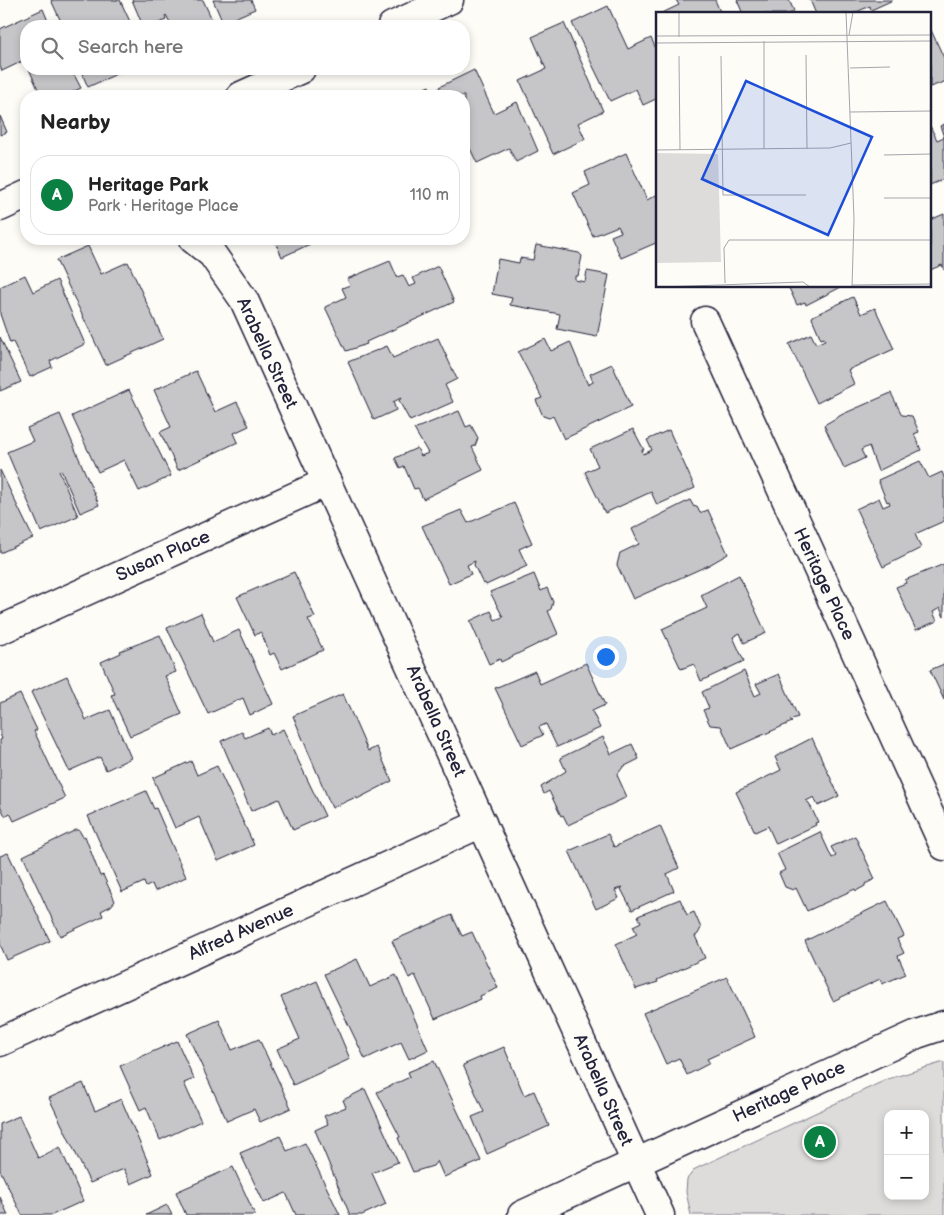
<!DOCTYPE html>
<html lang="en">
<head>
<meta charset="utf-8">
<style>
	body { margin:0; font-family:"Balsamiq Sans",sans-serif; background:#f2f2f2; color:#222 }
	.controls { position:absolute; right:15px; bottom:15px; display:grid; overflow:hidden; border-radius:10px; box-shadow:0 2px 8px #0003 }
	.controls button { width:45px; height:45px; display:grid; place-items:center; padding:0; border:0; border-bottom:1px solid #e0e0e0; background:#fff; color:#222; font:25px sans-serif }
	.you { position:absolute; left:605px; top:656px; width:18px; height:18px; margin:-12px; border:4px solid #fff; border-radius:50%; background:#1a73e8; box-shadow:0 0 0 8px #1a73e833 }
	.badge { display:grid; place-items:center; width:32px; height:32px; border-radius:50%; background:#0b8043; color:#fff; font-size:16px; font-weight:700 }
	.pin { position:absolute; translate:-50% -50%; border:2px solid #fff; box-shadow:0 1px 5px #0006 }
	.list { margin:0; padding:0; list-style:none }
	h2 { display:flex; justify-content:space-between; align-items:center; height:65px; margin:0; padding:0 20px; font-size:21px }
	h2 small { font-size:16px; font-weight:400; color:#767676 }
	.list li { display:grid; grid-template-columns:32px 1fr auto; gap:15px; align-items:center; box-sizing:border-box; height:80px; margin:0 10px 10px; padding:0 10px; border:1px solid #e0e0e0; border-radius:20px }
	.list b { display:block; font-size:19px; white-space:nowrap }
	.list p { margin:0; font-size:16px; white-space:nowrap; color:#767676 }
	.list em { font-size:16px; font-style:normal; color:#767676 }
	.icon { flex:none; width:28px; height:28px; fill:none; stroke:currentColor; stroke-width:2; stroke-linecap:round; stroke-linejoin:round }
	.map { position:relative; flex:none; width:944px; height:1215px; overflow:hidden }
	.search { position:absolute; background:#fff; box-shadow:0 2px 8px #0003; left:20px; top:20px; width:450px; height:55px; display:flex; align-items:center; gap:12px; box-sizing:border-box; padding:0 18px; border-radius:20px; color:#767676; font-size:19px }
	.panel { position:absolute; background:#fff; box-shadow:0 2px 8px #0003; left:20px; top:90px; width:450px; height:155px; border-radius:20px }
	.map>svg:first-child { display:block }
	.green { fill:#dddcdb; stroke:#807f8b; fill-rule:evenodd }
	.building { fill:#c6c6c8; stroke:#22223b }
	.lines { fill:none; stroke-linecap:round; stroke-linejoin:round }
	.street-casing { stroke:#22223b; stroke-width:31 }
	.street { stroke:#fdfcf7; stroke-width:28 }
	.labels { text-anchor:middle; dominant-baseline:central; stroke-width:4.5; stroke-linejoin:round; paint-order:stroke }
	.street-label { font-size:18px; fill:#22223b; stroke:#fdfcf7 }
	.inset-road { fill:none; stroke:#a5a5ac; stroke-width:1 }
	.view { fill:#1d4ed8; fill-opacity:0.15; stroke:#1d4ed8; stroke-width:2.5 }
	.inset-edge { fill:none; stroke:#22223b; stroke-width:2.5 }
</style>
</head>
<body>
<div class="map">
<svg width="944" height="1215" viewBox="0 0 944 1215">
	<rect width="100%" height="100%" fill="#fdfcf7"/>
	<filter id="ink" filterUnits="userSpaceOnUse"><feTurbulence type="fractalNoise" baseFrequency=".02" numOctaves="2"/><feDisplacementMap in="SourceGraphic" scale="10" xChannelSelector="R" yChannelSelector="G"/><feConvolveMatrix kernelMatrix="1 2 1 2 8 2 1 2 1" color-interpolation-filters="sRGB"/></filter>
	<g filter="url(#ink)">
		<!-- green -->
		<path class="green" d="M944 1062V1215H691L686 1192 687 1179 695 1169 888 1079ZM888 1114H925V1196H888Z"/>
		<!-- building -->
		<g class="building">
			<path d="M51 0H120L132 26H63Z"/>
			<path d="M132 0H203L215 26H172L166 15 165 16 166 20 151 26H143Z"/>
			<path d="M213 0H251L255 9 223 23Z"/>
			<path d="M676 0H715L721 14H660L679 5Z"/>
			<path d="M737 0H789L794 11 789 14H743Z"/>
			<path d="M810 0H893L871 10 870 6 852 14H816Z"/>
			<path d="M608 6 628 49 651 38 658 53V98L643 105 636 89 610 101 572 23Z"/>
			<path d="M43 9 50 26H26V64L25 60 2 71 0 66V29Z"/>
			<path d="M564 23 603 111 578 123 585 139 553 154 520 81 546 69 532 37Z"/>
			<path d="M930 28 944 58V82L930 87Z"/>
			<path d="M29 69H71L81 88 64 96H41Z"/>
			<path d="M80 69H120L121 72 88 87Z"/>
			<path d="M474 70 494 113 517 102 538 151 516 162 509 148 477 163 464 136V96H444L439 87Z"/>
			<path d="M429 86 433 96H408Z"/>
			<path d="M0 116 7 132 0 135Z"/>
			<path d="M944 124V179L930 185V126L937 140 944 137 940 126Z"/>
			<path d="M626 153 647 200 658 194V242L621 258 611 236 621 232 618 226 593 236 573 193 590 185 585 172Z"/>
			<path d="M944 214V270L942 265 930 270V220Z"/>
			<path d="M274 239H321L282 257Z"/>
			<path d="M536 245 579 253 582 256 578 276H575V280L585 282 587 271 609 275 597 337 557 329 560 314 510 305 512 298 492 294 498 259 519 263 520 258 533 260Z"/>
			<path d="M88 246 101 274 128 262 163 339 106 365 56 260Z"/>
			<path d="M390 261 397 277 403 275 409 287 416 284 413 278 438 266 454 302 366 342 367 344 346 351 325 307 346 297 342 288 350 285 347 279Z"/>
			<path d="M25 275 33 292 57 280 85 344 50 361 52 367 30 377 13 342 10 343 0 314V287Z"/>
			<path d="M788 286H843L806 305 805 302 797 305Z"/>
			<path d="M853 297 861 314 875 308 894 349 848 370 854 384 817 403 789 344 811 334 816 344 825 340 824 338 821 339 812 318 813 316Z"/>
			<path d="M0 337 21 382 0 391Z"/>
			<path d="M438 338 457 379 445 385 453 402 410 421 399 401 401 398 393 402 396 410 374 420 348 362 387 346 393 358Z"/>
			<path d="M545 339 551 351 570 342 588 385 593 382 590 374 612 364 631 407 564 439 553 416 549 418 543 416 536 400 542 398 518 352Z"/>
			<path d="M196 371 215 412 237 402 249 426 234 433 238 442 178 470 160 432 171 427 154 390Z"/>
			<path d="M129 390 171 476 139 491 124 460 98 472 72 416Z"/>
			<path d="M891 393 902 415 912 416 919 432 914 434 921 450 878 471 869 446 861 450 865 458 844 468 824 425 843 414Z"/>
			<path d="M459 411 466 427 471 425 478 438 475 446 472 447 483 470 423 499 418 488 414 489 404 466 400 468 395 458 417 448 421 456 428 453 414 429Z"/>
			<path d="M60 414 99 505 80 513 61 470 59 471 78 516 41 532 7 452 33 441 27 428Z"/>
			<path d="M633 429 644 450H642L643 454 652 450 647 440 669 430 695 488 657 505 651 492 605 513 585 472 598 466 590 449Z"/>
			<path d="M920 461 929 478 942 472 944 477V521L915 534 921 548 883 567 856 509 879 498 883 507 890 504 889 501 887 502 878 480Z"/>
			<path d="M0 470 33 538 0 553Z"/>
			<path d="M690 500 694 507 697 506 700 513 708 510 728 554 709 565 633 599 617 565 620 553 639 544 632 529Z"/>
			<path d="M514 503 532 543 519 549 527 566 486 585 485 583 483 584 474 565 475 561 467 565 471 574 449 584 422 526 461 510 468 523Z"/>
			<path d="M944 564V617L940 608 933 612 937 621 916 630 896 587 906 583 905 580Z"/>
			<path d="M294 572 315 617 308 619 323 650 282 669 274 653 270 655 261 632 255 635 237 597Z"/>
			<path d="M534 574 541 591 547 588 553 602 551 609 548 611 558 634 501 662 500 659 489 664 470 621 491 611 495 620 503 617 490 592Z"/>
			<path d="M739 575 766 633 744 643 740 633 733 637 744 661 701 681 694 664 681 669 662 629 707 608 701 595Z"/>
			<path d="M201 613 213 642 239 630 273 704 250 715 243 698 208 714 167 628Z"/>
			<path d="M160 635 176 672 165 676 182 714 130 736 111 695 115 694 101 662 121 653 120 651Z"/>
			<path d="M586 663 605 705 592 711 600 728 557 747 546 724 539 727 543 735 522 745 495 688 535 671 540 684Z"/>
			<path d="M944 664V700L930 670Z"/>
			<path d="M744 671 755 696 761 693 756 684 779 674 798 717 790 720 792 722 731 749 721 726 710 725 703 710 709 708 702 692Z"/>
			<path d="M67 676 86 720 110 710 131 758 106 770 100 757 69 771 31 692Z"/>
			<path d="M20 694 37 730 34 731 65 798 14 821 10 813 5 816 0 805V740L2 739 0 734V703Z"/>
			<path d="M343 694 368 751 377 747 392 781 357 799 356 797 332 808 293 716Z"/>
			<path d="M268 728 271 735 283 729 325 816 293 830 279 799 251 811 221 741 242 732 245 738Z"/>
			<path d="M603 737 611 754 632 744 639 759 623 767 617 775 627 797 568 825 563 815 561 816 549 791 544 794 541 787 566 771 560 758Z"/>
			<path d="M812 738 839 796 818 806 814 797 806 801 809 803 818 822 815 823 816 825 776 844 768 826 755 832 736 792 781 770 775 757Z"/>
			<path d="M191 761 197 775 217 766 254 845 218 861 199 817 175 828 153 778Z"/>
			<path d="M146 791 154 809 156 808 186 877 155 891 152 884 146 887 144 882 122 892 88 816Z"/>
			<path d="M660 826 679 868 667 874 674 891 632 910 621 889 623 887 615 890 619 898 596 909 569 851 608 834 614 847Z"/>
			<path d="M76 830H79L83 837 85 836 100 876 103 875 115 901 111 906 101 911 103 916 60 936 23 856Z"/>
			<path d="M820 832 832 858 836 856 831 847 855 836 875 879 865 884V886L856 891 855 889 807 911 796 888 793 890 785 887 779 873 785 870 777 853Z"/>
			<path d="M8 853 50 941 7 960 0 944V856Z"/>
			<path d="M680 899 687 915 694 912 701 928 698 934 695 936 705 958 657 980 658 982 636 989 616 944 637 934 633 926 641 922 638 916Z"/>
			<path d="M887 901 904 936 897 939 904 953 898 956 906 974 882 984 880 979 833 1001 805 941Z"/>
			<path d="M452 915 462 936 472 932 498 988 480 996 481 999 435 1019 415 975 409 978 392 941Z"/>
			<path d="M357 959 370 987 396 975 428 1050 409 1059 401 1042 365 1059 324 974Z"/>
			<path d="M727 977 755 1037 707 1059 710 1063 687 1075 679 1058 666 1064 643 1013Z"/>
			<path d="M317 981 350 1059 293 1085 277 1049 300 1039 281 997Z"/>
			<path d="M219 1020 232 1050 259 1039 291 1108 260 1122 254 1109 227 1121 187 1034Z"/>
			<path d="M177 1041 194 1079 184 1083 201 1121 160 1140 146 1107 140 1110 120 1066Z"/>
			<path d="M504 1047 524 1095 534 1091 549 1126 487 1154 472 1117 484 1112 463 1065Z"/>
			<path d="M434 1061 481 1161 444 1177 437 1161 433 1166 413 1172 398 1138 400 1137 377 1092 410 1077 408 1072Z"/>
			<path d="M83 1083 95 1111 121 1099 153 1174 131 1184 124 1169 90 1183 49 1098Z"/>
			<path d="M365 1089 398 1162 372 1173 386 1204 362 1215H350L315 1130 328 1124 324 1116 346 1107 343 1100Z"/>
			<path d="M19 1116 38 1158 60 1147 83 1201 52 1215H22L0 1170V1124Z"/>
			<path d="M280 1136 287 1151 305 1143 340 1215H296L286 1193 264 1203 240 1153Z"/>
			<path d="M233 1167 255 1215H186L176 1192Z"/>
			<path d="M0 1197 8 1215H0Z"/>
			<path d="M167 1205 172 1215H146Z"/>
		</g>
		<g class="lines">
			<!-- street casing -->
			<g class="street-casing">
				<g id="street">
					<path d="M392 26 449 0"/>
					<path d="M241 96 301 69"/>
					<path d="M0 207 26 195"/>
					<path d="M193 239 212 254 244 300 660 1215"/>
					<path d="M705 321 944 846"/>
					<path d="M0 630 327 482"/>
					<path d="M0 1042 482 823"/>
					<path d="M522 1215 917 1034 944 1025"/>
				</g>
			</g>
			<!-- street -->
			<use href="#street" class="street"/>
		</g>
	</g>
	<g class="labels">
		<!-- street labels -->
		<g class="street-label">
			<text transform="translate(267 353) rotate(65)">Arabella Street</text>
			<text transform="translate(163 556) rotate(-24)">Susan Place</text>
			<text transform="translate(824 584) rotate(65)">Heritage Place</text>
			<text transform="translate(436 721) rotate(66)">Arabella Street</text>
			<text transform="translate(241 932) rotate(-24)">Alfred Avenue</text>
			<text transform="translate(603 1090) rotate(66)">Arabella Street</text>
			<text transform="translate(789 1092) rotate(-25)">Heritage Place</text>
		</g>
	</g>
	<!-- overview -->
	<g transform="translate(656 12)">
		<rect width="275" height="275" fill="#fdfcf7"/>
		<path d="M0 141 62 142 65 250 0 251Z" fill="#dddcdb"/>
		<path class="inset-road" d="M23 0V25M190 0 198 207 196 275M193 23 197 0M0 24 275 23M108 29V137M0 31 275 29M150 43 151 137M23 44 24 138M65 44 67 183H150M194 56 234 55M194 100 275 99M0 138 174 136 195 131M228 143 275 142M228 186H275M69 271 68 236 73 228H275M196 273 275 272M6 275 147 270 154 275"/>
		<path class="view" d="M90 69 216 125 172 223 46 167Z"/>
		<rect width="275" height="275" class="inset-edge"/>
	</g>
</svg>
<div class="controls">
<button>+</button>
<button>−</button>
</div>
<div class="you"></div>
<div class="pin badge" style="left:820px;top:1142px">A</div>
<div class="search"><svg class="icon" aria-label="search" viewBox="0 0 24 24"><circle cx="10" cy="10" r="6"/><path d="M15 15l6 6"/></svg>Search here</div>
<section class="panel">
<h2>Nearby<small></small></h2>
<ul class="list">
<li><span class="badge">A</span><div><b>Heritage Park</b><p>Park · Heritage Place</p></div><em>110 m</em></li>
</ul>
</section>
</div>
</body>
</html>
